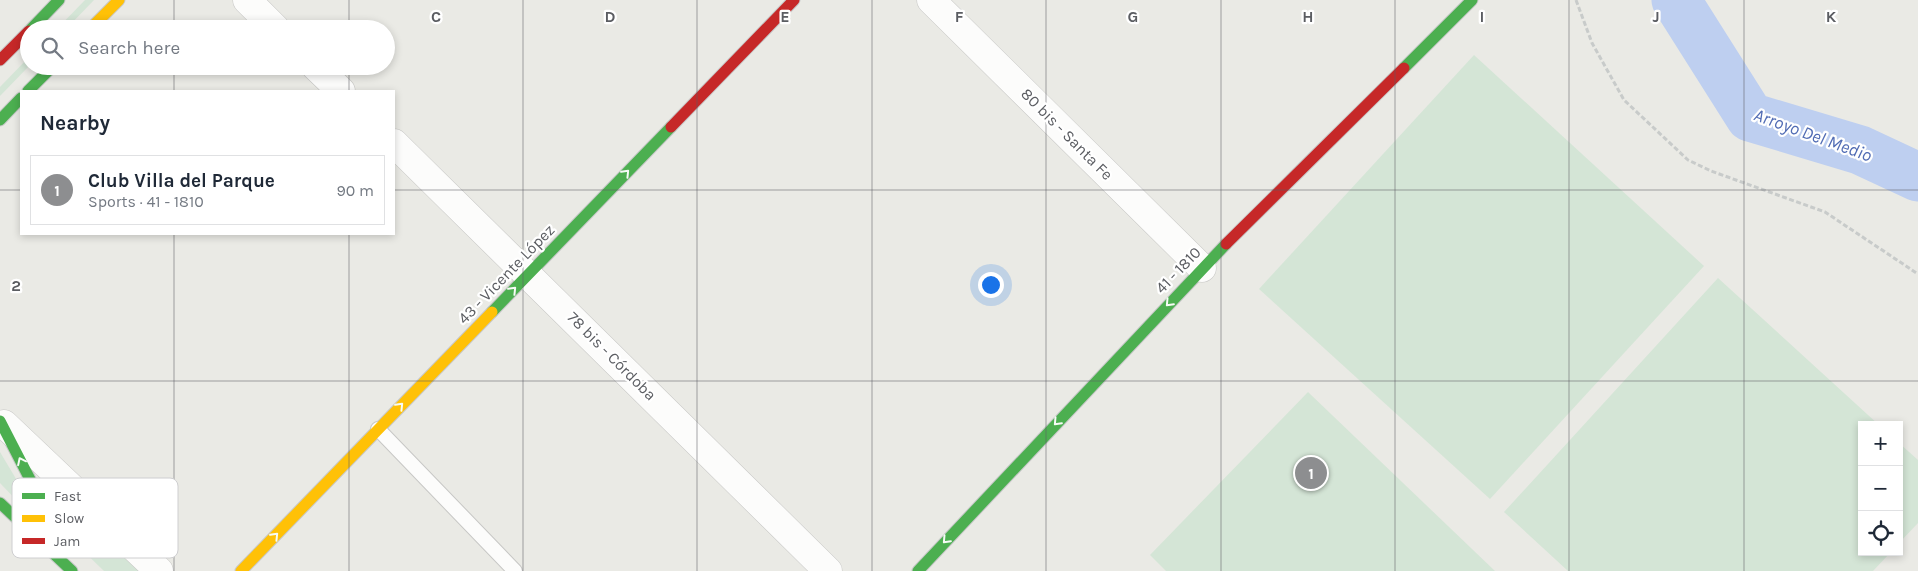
<!DOCTYPE html>
<html lang="en">
<head>
<meta charset="utf-8">
<style>
	body { margin:0; font-family:Karla,sans-serif; background:#f6f6f7; color:#1f2937 }
	.controls { position:absolute; right:15px; bottom:15px; display:grid; overflow:hidden; border-radius:0px; box-shadow:0 2px 8px #0003 }
	.controls button { width:45px; height:45px; display:grid; place-items:center; padding:0; border:0; border-bottom:1px solid #e0e1e3; background:#fff; color:#1f2937; font:25px sans-serif }
	.you { position:absolute; left:990px; top:284px; width:18px; height:18px; margin:-12px; border:4px solid #fff; border-radius:50%; background:#1a73e8; box-shadow:0 0 0 8px #1a73e833 }
	.badge { display:grid; place-items:center; width:32px; height:32px; border-radius:50%; background:#8d8e90; color:#fff; font-size:16px; font-weight:700 }
	.pin { position:absolute; translate:-50% -50%; border:2px solid #fff; box-shadow:0 1px 5px #0006 }
	.list { margin:0; padding:0; list-style:none }
	h2 { display:flex; justify-content:space-between; align-items:center; height:65px; margin:0; padding:0 20px; font-size:21px }
	h2 small { font-size:16px; font-weight:400; color:#747a83 }
	.list li { display:grid; grid-template-columns:32px 1fr auto; gap:15px; align-items:center; box-sizing:border-box; height:70px; margin:0 10px 10px; padding:0 10px; border:1px solid #e0e1e3; border-radius:0px }
	.list b { display:block; font-size:19px; white-space:nowrap }
	.list p { margin:0; font-size:16px; white-space:nowrap; color:#747a83 }
	.list em { font-size:16px; font-style:normal; color:#747a83 }
	.icon { flex:none; width:28px; height:28px; fill:none; stroke:currentColor; stroke-width:2; stroke-linecap:round; stroke-linejoin:round }
	.map { position:relative; flex:none; width:1918px; height:571px; overflow:hidden }
	.search { position:absolute; background:#fff; box-shadow:0 2px 8px #0003; left:20px; top:20px; width:375px; height:55px; display:flex; align-items:center; gap:12px; box-sizing:border-box; padding:0 18px; border-radius:28px; color:#747a83; font-size:19px }
	.panel { position:absolute; background:#fff; box-shadow:0 2px 8px #0003; left:20px; top:90px; width:375px; height:145px; border-radius:0px }
	.map>svg:first-child { display:block }
	.green { fill:#d4e5d6 }
	.lines { fill:none; stroke-linecap:round; stroke-linejoin:round }
	.river { stroke:#becff0; stroke-width:49 }
	.lane-casing { stroke:#c7c7c5; stroke-width:16 }
	.street-casing { stroke:#c7c7c5; stroke-width:29 }
	.fast-casing { stroke:#c7c8c8; stroke-width:13 }
	.slow-casing { stroke:#c7c8c8; stroke-width:13 }
	.jam-casing { stroke:#c7c8c8; stroke-width:13 }
	.path { stroke:#c8cbca; stroke-width:3; stroke-dasharray:5 2.5; stroke-linecap:butt }
	.lane { stroke:#fcfcfb; stroke-width:14 }
	.street { stroke:#fcfcfb; stroke-width:28 }
	.fast { stroke:#4caf50; stroke-width:11 }
	.slow { stroke:#ffc107; stroke-width:11 }
	.jam { stroke:#c62828; stroke-width:11 }
	.oneway { stroke:#f6fbf6 }
	.grid { fill:none; stroke:#5b5d62; stroke-width:1; stroke-opacity:0.55 }
	.labels { text-anchor:middle; dominant-baseline:central; stroke-width:4.5; stroke-linejoin:round; paint-order:stroke }
	.street-label { font-size:16px; fill:#5b5d62; stroke:#fff }
	.water-label { font-size:18px; font-style:italic; fill:#516cb4; stroke:#fff }
	.key { fill:#fff; stroke:#ceced0; stroke-width:1 }
	.key-label { font-size:14px; fill:#5b5d62 }
	.grid-label { font-size:16px; text-anchor:middle; font-weight:bold; fill:#5b5d62; stroke:#fff; stroke-width:4.5; stroke-linejoin:round; paint-order:stroke }
</style>
</head>
<body>
<div class="map">
<svg width="1918" height="571" viewBox="0 0 1918 571">
	<rect width="100%" height="100%" fill="#eaeae5"/>
	<!-- green -->
	<g class="green">
		<path d="M85 0H94L66 29H57Z"/>
		<path d="M1474 55 1704 266 1490 499 1259 289Z"/>
		<path d="M29 57V66L0 96V87Z"/>
		<path d="M1718 278 1879 425H1862V552H1891L1873 571H1568L1504 512Z"/>
		<path d="M1308 392 1495 571H1166L1150 555Z"/>
		<path d="M1899 443 1918 460V523L1899 543Z"/>
		<path d="M0 452 28 499 23 507 0 483Z"/>
		<path d="M50 483 141 571H104L67 535 43 489Z"/>
	</g>
	<g class="lines">
		<!-- river -->
		<path class="river" d="M1676 0 1750 117 1860 150 1918 177"/>
		<!-- lane casing -->
		<g class="lane-casing">
			<path id="lane" d="M378 429 515 571"/>
		</g>
		<!-- street casing -->
		<g class="street-casing">
			<g id="street">
				<path d="M247 0 276 29"/>
				<path d="M931 0 1202 268"/>
				<path d="M315 66 341 91"/>
				<path d="M394 143 828 571"/>
				<path d="M4 424 159 571"/>
			</g>
		</g>
		<!-- fast casing -->
		<g class="fast-casing">
			<g id="fast">
				<path d="M31 29 59 0"/>
				<path d="M1404 68 1472 0"/>
				<path d="M28 91 53 66"/>
				<path d="M0 120 21 98"/>
				<path d="M492 312 671 127"/>
				<path d="M0 421 36 491 57 556"/>
				<path d="M0 503 72 571"/>
				<path d="M918 571 1226 244"/>
			</g>
		</g>
		<!-- slow casing -->
		<g class="slow-casing">
			<g id="slow">
				<path d="M90 29 119 0"/>
				<path d="M241 571 492 312"/>
			</g>
		</g>
		<!-- jam casing -->
		<g class="jam-casing">
			<g id="jam">
				<path d="M0 60 29 31"/>
				<path d="M671 127 794 0"/>
				<path d="M1226 244 1404 68"/>
			</g>
		</g>
		<!-- path -->
		<path class="path" d="M1576 0 1592 43 1624 100 1688 160 1711 171 1825 212 1918 274"/>
		<!-- lane -->
		<use href="#lane" class="lane"/>
		<!-- street -->
		<use href="#street" class="street"/>
		<!-- fast -->
		<use href="#fast" class="fast"/>
		<!-- slow -->
		<use href="#slow" class="slow"/>
		<!-- jam -->
		<use href="#jam" class="jam"/>
	</g>
	<!-- one-way arrows -->
	<defs><path id="oneway-chevron" d="M-2-3.5L2.5 0L-2 3.5" fill="none" stroke-width="1.6" stroke-linecap="round" stroke-linejoin="round" transform="scale(1.25)"/></defs>
	<g class="oneway">
		<use href="#oneway-chevron" transform="translate(626 173) rotate(-46)"/>
		<use href="#oneway-chevron" transform="translate(513 290) rotate(-46)"/>
		<use href="#oneway-chevron" transform="translate(1169 303) rotate(133)"/>
		<use href="#oneway-chevron" transform="translate(400 406) rotate(-46)"/>
		<use href="#oneway-chevron" transform="translate(1057 422) rotate(133)"/>
		<use href="#oneway-chevron" transform="translate(21 461) rotate(-116)"/>
		<use href="#oneway-chevron" transform="translate(275 536) rotate(-46)"/>
		<use href="#oneway-chevron" transform="translate(946 540) rotate(133)"/>
	</g>
	<!-- grid -->
	<path class="grid" d="M174 0V29M349 0V29M523 0V571M697 0V571M872 0V571M1046 0V571M1221 0V571M1395 0V571M1569 0V571M1744 0V571M174 66V91M349 66V91M0 190H21M394 190H1918M174 234V571M349 234V571M0 381H1918"/>
	<g class="labels">
		<!-- street labels -->
		<g class="street-label">
			<text transform="translate(1067 134) rotate(45)">80 bis - Santa Fe</text>
			<text transform="translate(1178 270) rotate(-46)">41 - 1810</text>
			<text transform="translate(506 274) rotate(-46)">43 - Vicente López</text>
			<text transform="translate(612 356) rotate(45)">78 bis - Córdoba</text>
		</g>
		<!-- water labels -->
		<g class="water-label">
			<text transform="translate(1813 135) rotate(20)">Arroyo Del Medio</text>
		</g>
	</g>
	<!-- legend -->
	<rect x="12" y="478" width="166" height="80" rx="8" class="key"/>
	<rect x="22" y="493" width="23" height="6" fill="#4caf50"/>
	<rect x="22" y="515" width="23" height="7" fill="#ffc107"/>
	<rect x="22" y="538" width="23" height="6" fill="#c62828"/>
	<g class="key-label">
		<text x="54" y="501">Fast</text>
		<text x="54" y="523">Slow</text>
		<text x="54" y="546">Jam</text>
	</g>
	<g class="grid-label">
		<text x="436" y="22">C</text>
		<text x="610" y="22">D</text>
		<text x="785" y="22">E</text>
		<text x="959" y="22">F</text>
		<text x="1133" y="22">G</text>
		<text x="1308" y="22">H</text>
		<text x="1482" y="22">I</text>
		<text x="1656" y="22">J</text>
		<text x="1831" y="22">K</text>
		<text x="16" y="291">2</text>
	</g>
</svg>
<div class="controls">
<button>+</button>
<button>−</button>
<button><svg class="icon" aria-label="locate" viewBox="0 0 24 24"><circle cx="12" cy="12" r="6"/><path d="M12 2v4M12 18v4M2 12h4M18 12h4"/></svg></button>
</div>
<div class="you"></div>
<div class="pin badge" style="left:1311px;top:473px">1</div>
<div class="search"><svg class="icon" aria-label="search" viewBox="0 0 24 24"><circle cx="10" cy="10" r="6"/><path d="M15 15l6 6"/></svg>Search here</div>
<section class="panel">
<h2>Nearby<small></small></h2>
<ul class="list">
<li><span class="badge">1</span><div><b>Club Villa del Parque</b><p>Sports · 41 - 1810</p></div><em>90 m</em></li>
</ul>
</section>
</div>
</body>
</html>
